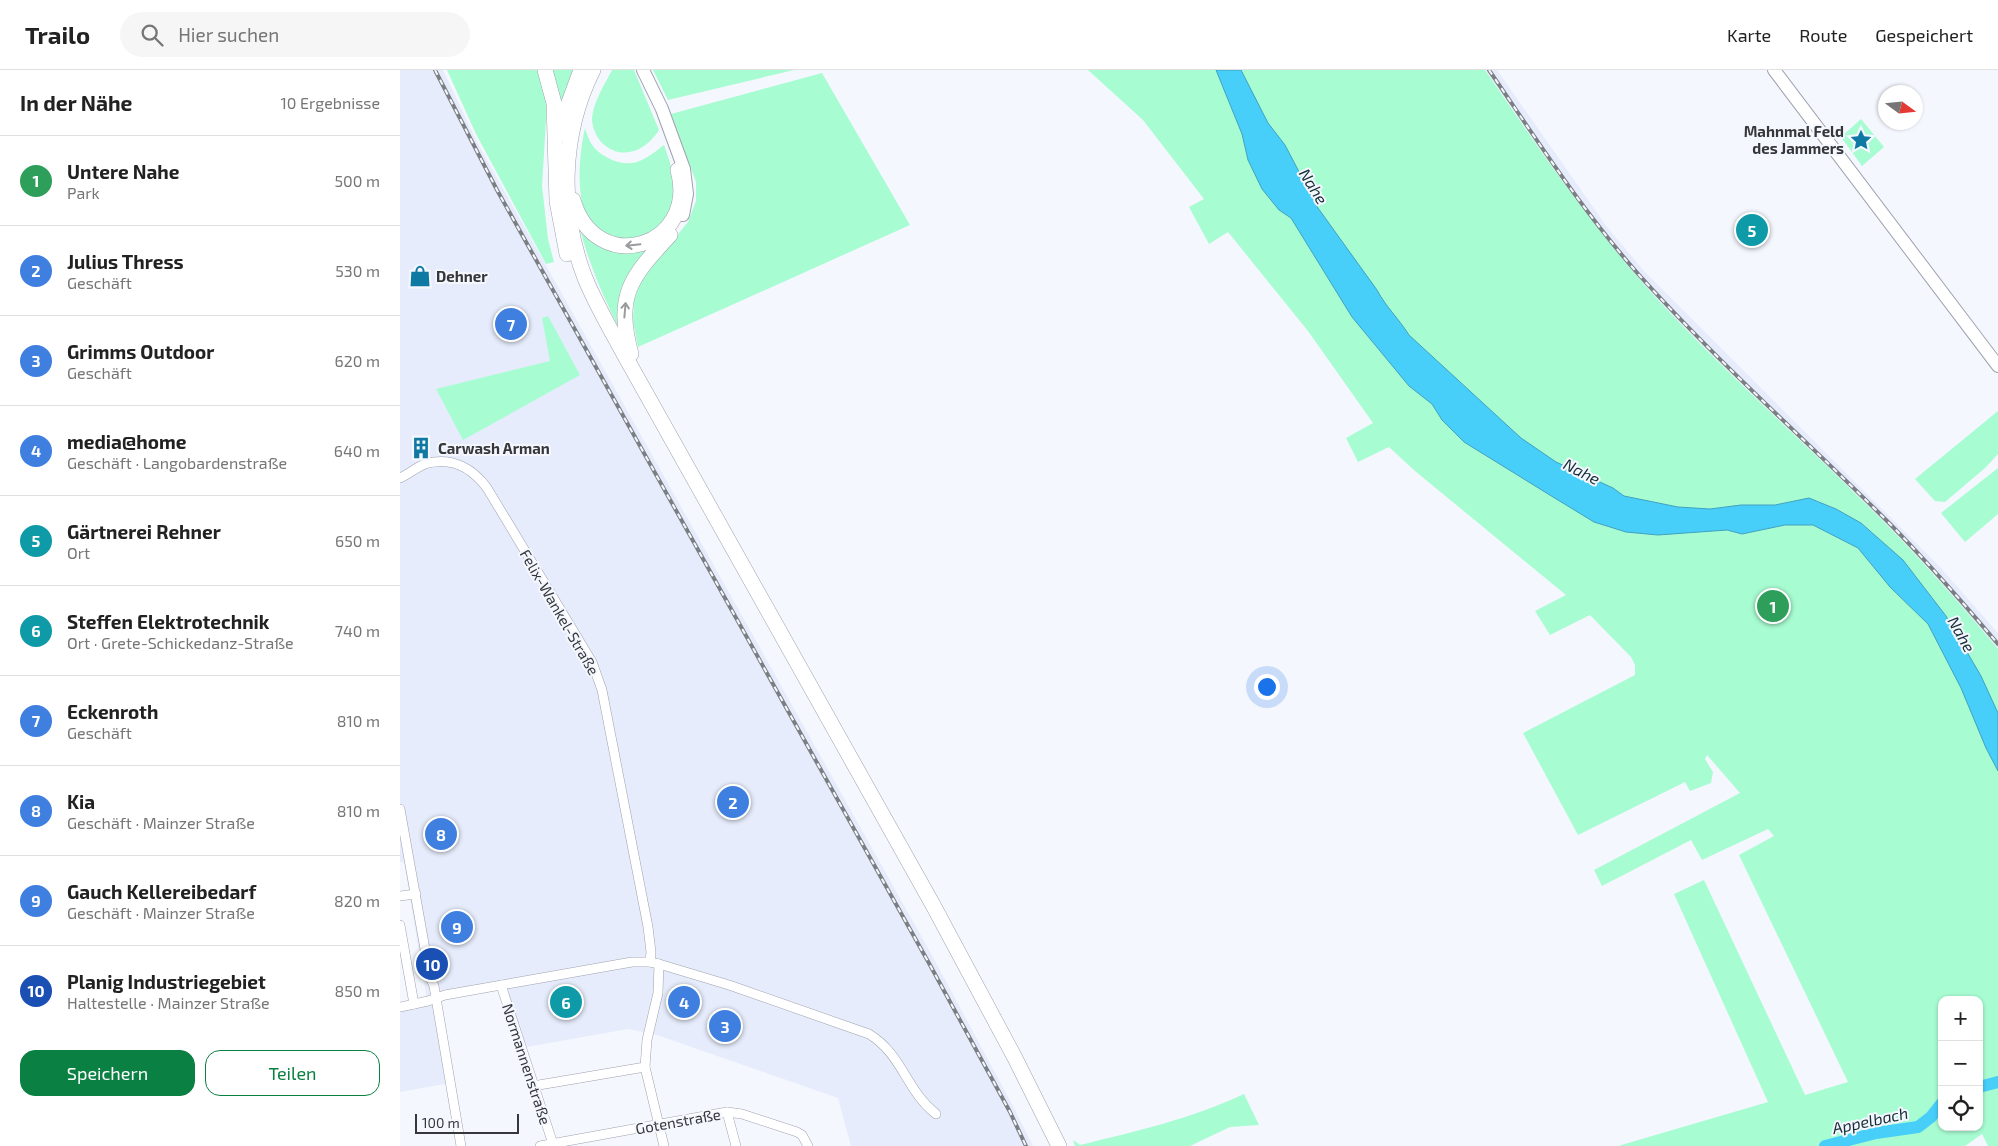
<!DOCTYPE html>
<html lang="de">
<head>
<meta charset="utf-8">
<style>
	body { margin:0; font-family:"Exo 2",sans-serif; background:#f6f6f6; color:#222 }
	.controls { position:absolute; right:15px; bottom:15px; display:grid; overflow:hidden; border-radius:10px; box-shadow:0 1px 4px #0004 }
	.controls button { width:45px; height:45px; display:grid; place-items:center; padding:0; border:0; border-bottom:1px solid #e0e0e0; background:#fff; color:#222; font:25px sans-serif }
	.compass { position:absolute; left:1478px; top:15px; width:45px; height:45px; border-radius:50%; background:#fff; box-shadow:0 1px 4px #0004; rotate:105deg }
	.scale { position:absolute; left:15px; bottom:12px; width:104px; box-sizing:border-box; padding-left:5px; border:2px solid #35373b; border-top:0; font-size:14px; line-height:18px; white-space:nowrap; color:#35373b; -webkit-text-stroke:4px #f4f7fe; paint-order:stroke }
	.you { position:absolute; left:866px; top:616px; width:18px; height:18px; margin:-12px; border:4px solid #fff; border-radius:50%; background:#1a73e8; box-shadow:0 0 0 8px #1a73e833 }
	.badge { display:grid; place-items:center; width:32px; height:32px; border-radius:50%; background:#0b8043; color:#fff; font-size:16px; font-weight:700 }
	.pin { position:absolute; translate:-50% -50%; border:2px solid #fff; box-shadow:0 1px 5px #0006 }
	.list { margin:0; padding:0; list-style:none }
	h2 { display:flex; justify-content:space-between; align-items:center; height:65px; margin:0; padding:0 20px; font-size:21px }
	h2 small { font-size:16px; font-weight:400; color:#767676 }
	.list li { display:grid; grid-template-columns:32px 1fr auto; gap:15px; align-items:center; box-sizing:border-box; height:90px; padding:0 20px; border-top:1px solid #e0e0e0 }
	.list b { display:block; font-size:19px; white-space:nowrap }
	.list p { margin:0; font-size:16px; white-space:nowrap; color:#767676 }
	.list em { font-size:16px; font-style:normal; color:#767676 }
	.actions { display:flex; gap:10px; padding:15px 20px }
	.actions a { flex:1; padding:11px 0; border:1px solid #0b8043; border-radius:15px; text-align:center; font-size:18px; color:#0b8043 }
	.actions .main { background:#0b8043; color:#fff }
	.icon { flex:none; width:28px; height:28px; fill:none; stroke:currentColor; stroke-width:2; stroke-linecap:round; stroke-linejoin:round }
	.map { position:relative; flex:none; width:1598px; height:1076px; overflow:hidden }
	header { display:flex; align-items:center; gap:30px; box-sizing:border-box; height:70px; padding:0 25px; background:#fff; border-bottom:1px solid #e0e0e0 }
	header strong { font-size:24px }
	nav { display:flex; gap:28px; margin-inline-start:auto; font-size:18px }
	.search { width:350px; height:45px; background:#f6f6f6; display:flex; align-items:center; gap:12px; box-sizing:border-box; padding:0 18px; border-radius:28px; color:#767676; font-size:19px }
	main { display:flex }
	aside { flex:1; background:#fff }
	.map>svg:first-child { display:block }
	.built { fill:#e6ecfb }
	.green { fill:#a8fcd2; fill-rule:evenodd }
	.water { fill:#47cef9; stroke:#42a1c0 }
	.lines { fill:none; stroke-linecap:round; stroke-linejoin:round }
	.river { stroke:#47cef9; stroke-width:12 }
	.street-casing { stroke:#9ea2ad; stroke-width:10 }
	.primary-casing { stroke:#9ea2ad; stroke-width:14 }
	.highway-casing { stroke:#9ea2ad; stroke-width:16 }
	.street { stroke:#fff; stroke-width:9 }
	.primary { stroke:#fff; stroke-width:12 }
	.highway { stroke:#fff; stroke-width:15 }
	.rail-casing { stroke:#7b7e83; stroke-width:4 }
	.rail { stroke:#f4f7fe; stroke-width:2; stroke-dasharray:5.5; stroke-linecap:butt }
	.oneway { stroke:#9a9b9d }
	.labels { text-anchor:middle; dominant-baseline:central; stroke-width:4; stroke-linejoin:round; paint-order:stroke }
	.poi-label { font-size:15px; font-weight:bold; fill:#35373b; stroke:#f4f7fe; text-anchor:start }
	.street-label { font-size:15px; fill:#35373b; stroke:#f4f7fe }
	.water-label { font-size:16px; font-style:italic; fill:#162d35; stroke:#f4f7fe }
</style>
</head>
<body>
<header>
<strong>Trailo</strong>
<div class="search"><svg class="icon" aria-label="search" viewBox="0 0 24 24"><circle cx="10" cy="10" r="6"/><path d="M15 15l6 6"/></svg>Hier suchen</div>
<nav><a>Karte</a><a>Route</a><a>Gespeichert</a></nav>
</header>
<main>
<aside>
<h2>In der Nähe<small>10 Ergebnisse</small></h2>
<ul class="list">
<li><span class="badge" style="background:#2e9e5b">1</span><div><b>Untere Nahe</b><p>Park</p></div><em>500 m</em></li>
<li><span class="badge" style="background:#3f7fe0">2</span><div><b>Julius Thress</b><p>Geschäft</p></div><em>530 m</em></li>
<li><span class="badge" style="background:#3f7fe0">3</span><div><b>Grimms Outdoor</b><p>Geschäft</p></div><em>620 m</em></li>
<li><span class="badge" style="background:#3f7fe0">4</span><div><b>media@home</b><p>Geschäft · Langobardenstraße</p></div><em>640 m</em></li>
<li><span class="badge" style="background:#0f9aa8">5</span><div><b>Gärtnerei Rehner</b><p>Ort</p></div><em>650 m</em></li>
<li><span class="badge" style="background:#0f9aa8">6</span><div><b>Steffen Elektrotechnik</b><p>Ort · Grete-Schickedanz-Straße</p></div><em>740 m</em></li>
<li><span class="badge" style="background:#3f7fe0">7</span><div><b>Eckenroth</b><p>Geschäft</p></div><em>810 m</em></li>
<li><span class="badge" style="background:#3f7fe0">8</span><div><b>Kia</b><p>Geschäft · Mainzer Straße</p></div><em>810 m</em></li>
<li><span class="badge" style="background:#3f7fe0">9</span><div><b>Gauch Kellereibedarf</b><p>Geschäft · Mainzer Straße</p></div><em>820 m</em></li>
<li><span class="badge" style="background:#1a4fb4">10</span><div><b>Planig Industriegebiet</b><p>Haltestelle · Mainzer Straße</p></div><em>850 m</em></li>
</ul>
<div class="actions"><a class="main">Speichern</a><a>Teilen</a></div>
</aside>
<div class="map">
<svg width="1598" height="1076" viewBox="0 0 1598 1076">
	<rect width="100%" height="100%" fill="#f4f7fe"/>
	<!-- built -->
	<g class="built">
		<path d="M0 0H43L77 72 534 889 614 1038 633 1076H451L438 1028 257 965 228 959 121 978 100 915 36 928 50 1013 0 1022V935L27 930 4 792H0Z"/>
		<path d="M1085 0H1097L1207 157 1245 202 1540 497 1598 563V579L1534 504 1475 443 1275 248 1238 208 1200 163Z"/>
	</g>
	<!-- green -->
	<g class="green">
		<path d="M47 0H138L147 35 142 116 148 169 154 192 146 194 76 64Z"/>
		<path d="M151 0H175L159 47Z"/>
		<path d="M212 0H234L259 60C246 81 221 92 201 72 196 66 193 59 192 51 192 34 205 14 212 0Z"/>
		<path d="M253 0H394L268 30Z"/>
		<path d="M688 0H1085C1144 86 1202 172 1274 247 1339 315 1409 377 1475 443 1518 486 1559 532 1598 579V1076H1588L1582 1064 1565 1076H1218L1368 1032 1274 824 1304 810 1405 1025 1448 1012 1339 785 1374 766 1368 759 1302 790 1291 770 1202 816 1194 800 1340 723 1307 685 1305 689 1313 702 1311 713 1290 721 1285 712 1178 765 1123 663 1235 605V595L1231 587 1190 545 1150 565 1135 541 1166 525 1015 401 989 377 958 392 946 368 973 353 908 261 828 162 809 174 789 137 804 129 743 50ZM1542 930H1579V1057H1542Z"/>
		<path d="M422 3 510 155 238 277 233 251 234 230 241 210 288 152 296 131V112L271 44Z"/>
		<path d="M1461 49 1484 77 1462 96 1441 67Z"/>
		<path d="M185 58C187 64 189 71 193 76 196 81 203 85 208 88 232 100 245 90 264 75 270 92 276 108 274 127 269 172 218 184 190 150 188 148 184 144 183 141 181 137 182 131 181 126 178 103 180 81 185 58Z"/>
		<path d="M180 159C201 181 218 185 248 180L223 217 218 240 219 259C203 226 189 194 180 159Z"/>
		<path d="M148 246 180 305 63 370 36 319 150 291 142 248Z"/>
		<path d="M1598 341V384L1585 398 1545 432 1535 431 1515 409Z"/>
		<path d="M1598 398V444L1565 472 1541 443Z"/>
		<path d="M844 1024 859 1055 830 1057 790 1076H675L673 1070 680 1075C737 1061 791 1049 844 1024Z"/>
	</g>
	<!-- water -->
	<path class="water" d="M816 0H841L868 53 885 75 918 138 977 220C986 237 999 249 1009 265L1121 368 1156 392 1213 418 1224 426 1278 437 1310 439 1341 435H1375L1409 428 1436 439 1461 453 1503 490 1546 546 1581 606 1598 643V701L1586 678 1561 618 1528 554 1490 517 1458 478 1413 455H1385L1342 464 1327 460 1258 465 1226 462 1194 452 1153 427 1064 372 1042 350 1032 334 1009 316 952 247 891 148 879 140 862 119 848 90 842 64Z"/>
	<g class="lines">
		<!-- river -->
		<g class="river">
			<path d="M1579 1017 1598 1012"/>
			<path d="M1425 1076 1476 1063 1518 1057 1531 1047 1542 1033"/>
		</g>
		<!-- street casing -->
		<g class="street-casing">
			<g id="street">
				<path d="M0 408C9 404 19 395 28 393 53 387 73 399 87 418L192 592 202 620 248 857 251 882 250 892"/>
				<path d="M0 739 30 907 34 916 61 1076"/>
				<path d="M0 826 16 824"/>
				<path d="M0 855 14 934"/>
				<path d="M259 894 258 923 247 970 245 997 264 1076"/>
				<path d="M101 915 153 1074"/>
				<path d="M0 937 28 931 45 925 232 892H250L259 894 329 915 469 964C503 985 505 1019 536 1044"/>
				<path d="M133 1016 245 997"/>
				<path d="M327 1042 336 1076"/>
				<path d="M140 1076 327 1042 342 1044 397 1062 402 1065 408 1076"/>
			</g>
		</g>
		<!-- primary casing -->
		<g class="primary-casing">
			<g id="primary">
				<path d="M243 0 262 39 284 99 287 124 283 145"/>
				<path d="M1374 0 1598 296"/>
			</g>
		</g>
		<!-- highway casing -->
		<g class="highway-casing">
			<g id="highway">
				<path d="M145 0 154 33 157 131 167 184"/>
				<path d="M193 0C161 64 159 141 185 208 196 235 211 260 225 286L533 835 615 988 659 1076"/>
				<path d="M161 64 168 35 181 0"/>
				<path d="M173 130C196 209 299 177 278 100"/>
				<path d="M231 284C215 225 231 207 270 165"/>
			</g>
		</g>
		<!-- street -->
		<use href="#street" class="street"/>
		<!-- primary -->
		<use href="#primary" class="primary"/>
		<!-- highway -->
		<use href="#highway" class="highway"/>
		<!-- rail casing -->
		<g class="rail-casing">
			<g id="rail">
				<path d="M35 0 97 120 530 895 610 1042 626 1076"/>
				<path d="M1089 0C1137 70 1183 142 1240 206 1314 288 1397 362 1476 440 1519 482 1559 528 1598 574"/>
			</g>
		</g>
		<!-- rail -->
		<use href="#rail" class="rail"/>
	</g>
	<!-- one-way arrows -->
	<defs><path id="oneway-shaft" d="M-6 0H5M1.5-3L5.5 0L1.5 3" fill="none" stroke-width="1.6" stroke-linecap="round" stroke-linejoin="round" transform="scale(1.25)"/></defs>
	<g class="oneway">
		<use href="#oneway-shaft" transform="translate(233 175) rotate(174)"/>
		<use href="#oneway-shaft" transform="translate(225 240) rotate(-85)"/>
	</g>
	<!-- icons -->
	<defs>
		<g id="sight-bare" transform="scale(1.725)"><path d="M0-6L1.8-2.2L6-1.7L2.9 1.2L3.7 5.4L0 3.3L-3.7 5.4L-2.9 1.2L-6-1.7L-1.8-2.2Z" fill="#0e79a3" stroke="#f4f7fe" stroke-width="2.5" paint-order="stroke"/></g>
		<g id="shop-bare" transform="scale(1.725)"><path d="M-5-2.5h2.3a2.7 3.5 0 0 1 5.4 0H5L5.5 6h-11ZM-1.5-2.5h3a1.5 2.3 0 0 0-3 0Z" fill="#0e79a3" stroke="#f4f7fe" stroke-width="2.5" paint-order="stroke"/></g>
		<g id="building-bare" transform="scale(1.725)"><path d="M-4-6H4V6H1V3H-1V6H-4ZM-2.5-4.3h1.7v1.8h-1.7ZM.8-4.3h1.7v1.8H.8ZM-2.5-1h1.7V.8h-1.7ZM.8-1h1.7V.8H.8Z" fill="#0e79a3" stroke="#f4f7fe" stroke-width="2.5" paint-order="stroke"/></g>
	</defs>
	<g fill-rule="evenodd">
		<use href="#sight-bare" x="1461" y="70"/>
		<use href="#shop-bare" x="20" y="206"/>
		<use href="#building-bare" x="21" y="378"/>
	</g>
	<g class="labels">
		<!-- poi labels -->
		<g class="poi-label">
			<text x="1444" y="61" text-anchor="end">Mahnmal Feld<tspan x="1444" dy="17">des Jammers</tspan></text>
			<text x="36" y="206">Dehner</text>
			<text x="38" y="378">Carwash Arman</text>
		</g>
		<!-- street labels -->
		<g class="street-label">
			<text transform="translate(160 542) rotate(60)">Felix-Wankel-Straße</text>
			<text transform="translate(127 994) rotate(72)">Normannenstraße</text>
			<text transform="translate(278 1051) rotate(-10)">Gotenstraße</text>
		</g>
		<!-- water labels -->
		<g class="water-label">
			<text transform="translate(914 116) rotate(58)">Nahe</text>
			<text transform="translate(1182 401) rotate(27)">Nahe</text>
			<text transform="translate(1562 564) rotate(61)">Nahe</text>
			<text transform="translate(1470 1050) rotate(-12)">Appelbach</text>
		</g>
	</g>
</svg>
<div class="controls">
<button>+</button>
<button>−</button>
<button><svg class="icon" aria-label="locate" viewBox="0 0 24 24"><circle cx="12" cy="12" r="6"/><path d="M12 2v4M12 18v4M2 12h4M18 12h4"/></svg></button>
</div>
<svg class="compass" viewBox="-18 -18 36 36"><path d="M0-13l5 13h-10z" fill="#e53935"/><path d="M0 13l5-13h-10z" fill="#767676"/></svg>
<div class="scale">100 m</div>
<div class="you"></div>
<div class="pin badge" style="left:1373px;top:536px;background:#2e9e5b">1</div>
<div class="pin badge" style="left:333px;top:732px;background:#3f7fe0">2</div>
<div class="pin badge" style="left:325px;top:956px;background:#3f7fe0">3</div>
<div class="pin badge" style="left:284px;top:932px;background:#3f7fe0">4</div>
<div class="pin badge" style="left:1352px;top:160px;background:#0f9aa8">5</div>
<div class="pin badge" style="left:166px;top:932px;background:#0f9aa8">6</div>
<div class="pin badge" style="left:111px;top:254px;background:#3f7fe0">7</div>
<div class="pin badge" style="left:41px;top:764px;background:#3f7fe0">8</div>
<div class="pin badge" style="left:57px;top:857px;background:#3f7fe0">9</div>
<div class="pin badge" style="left:32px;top:894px;background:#1a4fb4">10</div>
</div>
</main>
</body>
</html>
